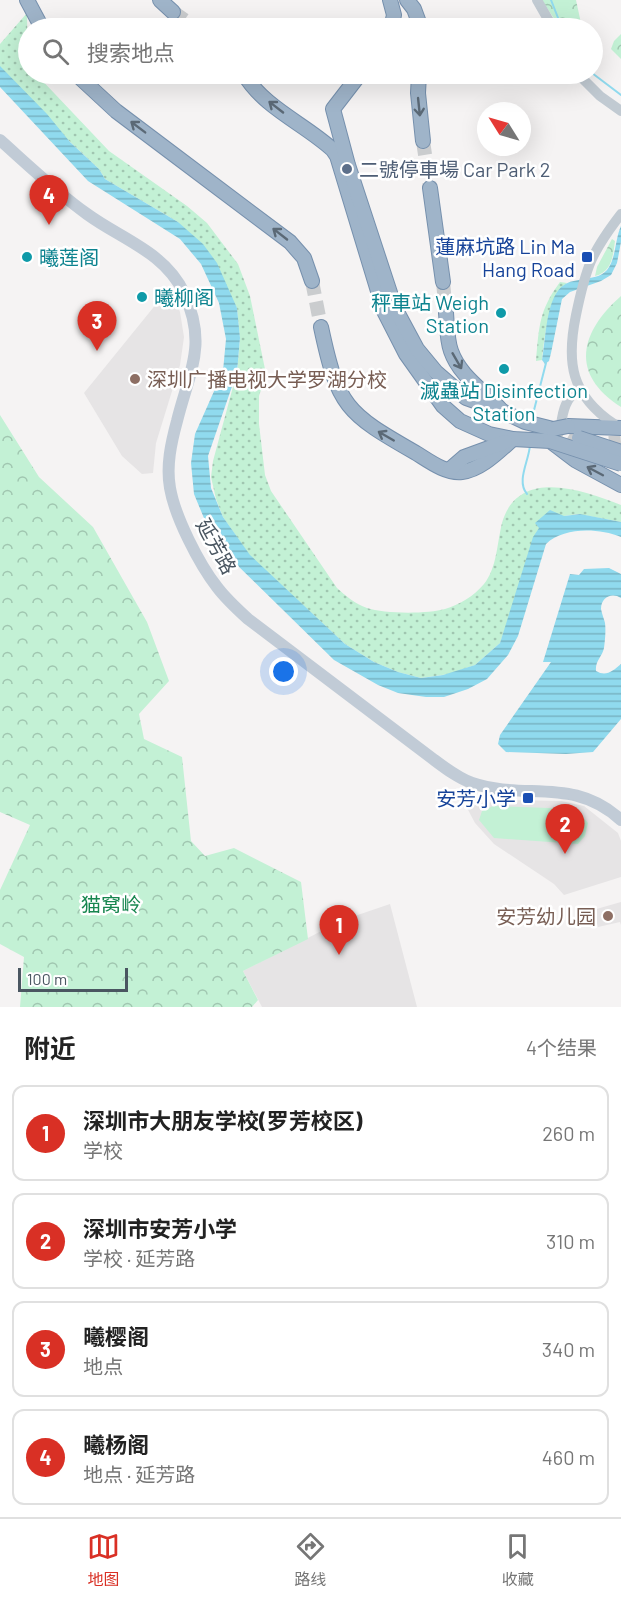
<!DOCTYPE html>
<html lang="zh">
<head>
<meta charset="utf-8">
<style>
	body { margin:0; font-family:Barlow,"Noto Sans SC",sans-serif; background:#f6f6f6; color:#222 }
	.compass { position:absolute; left:477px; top:102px; width:54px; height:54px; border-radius:50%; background:#fff; box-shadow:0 6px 24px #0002; rotate:307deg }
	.scale { position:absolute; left:18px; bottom:15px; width:110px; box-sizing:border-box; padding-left:6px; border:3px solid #4a5661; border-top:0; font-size:16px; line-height:21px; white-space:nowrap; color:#4a5661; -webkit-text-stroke:4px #fff; paint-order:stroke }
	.you { position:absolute; left:284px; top:672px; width:21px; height:21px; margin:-15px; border:4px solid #fff; border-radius:50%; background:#1a73e8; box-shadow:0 0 0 9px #1a73e833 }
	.badge { display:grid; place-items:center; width:39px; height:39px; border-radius:50%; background:#d93025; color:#fff; font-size:20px; font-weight:700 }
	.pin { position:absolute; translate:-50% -50px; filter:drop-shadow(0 2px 3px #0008) }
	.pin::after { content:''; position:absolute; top:32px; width:21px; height:18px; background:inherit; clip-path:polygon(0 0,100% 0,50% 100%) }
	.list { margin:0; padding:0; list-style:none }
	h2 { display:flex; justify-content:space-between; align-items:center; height:78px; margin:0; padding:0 24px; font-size:26px }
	h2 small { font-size:20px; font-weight:400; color:#767676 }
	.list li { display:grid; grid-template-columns:39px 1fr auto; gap:18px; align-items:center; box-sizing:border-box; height:96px; margin:0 12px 12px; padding:0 12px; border:2px solid #e0e0e0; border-radius:12px }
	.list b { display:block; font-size:22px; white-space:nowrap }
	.list p { margin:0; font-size:20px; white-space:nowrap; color:#767676 }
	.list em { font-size:20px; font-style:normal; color:#767676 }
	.icon { flex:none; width:33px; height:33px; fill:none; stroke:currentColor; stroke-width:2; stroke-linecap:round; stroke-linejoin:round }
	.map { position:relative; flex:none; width:621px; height:1007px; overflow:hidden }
	.search { position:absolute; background:#fff; box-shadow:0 6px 24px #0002; left:18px; right:18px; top:18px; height:66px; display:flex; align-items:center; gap:15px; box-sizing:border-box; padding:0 21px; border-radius:33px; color:#767676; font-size:22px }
	.sheet { height:510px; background:#fff }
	nav { display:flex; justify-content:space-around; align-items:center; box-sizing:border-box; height:84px; border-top:2px solid #e0e0e0; background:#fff; font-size:16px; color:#767676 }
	nav a { display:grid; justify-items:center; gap:3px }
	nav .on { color:#d93025 }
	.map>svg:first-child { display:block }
	.education { fill:#e6e4e5 }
	.grass { fill:url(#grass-dots) }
	.forest { fill:url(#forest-crowns) }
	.garden { fill:#c3f1d5 }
	.water { fill:url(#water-rules) }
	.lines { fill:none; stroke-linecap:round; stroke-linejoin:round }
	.stream { stroke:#90daee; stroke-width:2 }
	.tertiary-tunnel { stroke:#caccce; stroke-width:10; stroke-dasharray:10 5; stroke-linecap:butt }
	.trunk-tunnel { stroke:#caccce; stroke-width:14; stroke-dasharray:14 7; stroke-linecap:butt }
	.trunk-casing { stroke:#7690ad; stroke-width:16 }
	.tertiary { stroke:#c1cad2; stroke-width:10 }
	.secondary { stroke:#c1cbd6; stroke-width:12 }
	.trunk { stroke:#9fb4c9; stroke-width:14 }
	.trunk-bridge-casing { stroke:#7690ad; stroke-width:16; stroke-linecap:butt }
	.trunk-bridge { stroke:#9fb4c9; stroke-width:14 }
	.oneway { stroke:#5b6976 }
	.service-dot { fill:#5c6f8a; stroke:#fff; stroke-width:2 }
	.culture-dot { fill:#0f9aa8; stroke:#fff; stroke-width:2 }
	.transit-dot { fill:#1a4fb4; stroke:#fff; stroke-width:2 }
	.education-dot { fill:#8d6e63; stroke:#fff; stroke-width:2 }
	.labels { text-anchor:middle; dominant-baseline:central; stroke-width:5; stroke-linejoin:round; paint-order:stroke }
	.service-label { font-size:20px; fill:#4e5e75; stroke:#fff; text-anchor:start }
	.transit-label { font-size:20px; fill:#164399; stroke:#fff; text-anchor:end }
	.culture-label { font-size:20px; fill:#0d838f; stroke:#fff; text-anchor:start }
	.education-label { font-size:20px; fill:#785e54; stroke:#fff; text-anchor:start }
	.street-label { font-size:20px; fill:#4a5661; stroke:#fff }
	.park-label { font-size:20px; fill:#17864f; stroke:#fff }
</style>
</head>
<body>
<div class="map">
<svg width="621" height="1007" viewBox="0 0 621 1007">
	<defs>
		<pattern id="grass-dots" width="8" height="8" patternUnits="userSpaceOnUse" patternTransform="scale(1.5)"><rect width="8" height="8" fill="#c3f1d5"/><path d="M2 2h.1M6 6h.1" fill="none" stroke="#a0c6b0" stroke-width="1.8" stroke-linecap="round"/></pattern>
		<pattern id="forest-crowns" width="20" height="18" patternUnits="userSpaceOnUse" patternTransform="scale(1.5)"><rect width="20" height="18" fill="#c3f1d5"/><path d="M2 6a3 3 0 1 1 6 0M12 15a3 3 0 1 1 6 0" fill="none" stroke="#a0c6b0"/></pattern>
		<pattern id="water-rules" width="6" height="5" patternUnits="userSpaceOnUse" patternTransform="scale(1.5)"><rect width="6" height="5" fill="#90daee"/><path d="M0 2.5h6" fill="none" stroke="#78b4c4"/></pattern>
	</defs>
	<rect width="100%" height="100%" fill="#f5f3f3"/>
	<!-- education -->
	<g class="education">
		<path d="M170 287 180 312 184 337 180 365 156 443 153 473 142 474 122 456 84 393Z"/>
		<path d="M506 800 561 801 584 806 618 833 621 841V877L564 895 554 884 494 844 475 823 466 806Z"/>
		<path d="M621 902V925L620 922 598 927 593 910Z"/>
		<path d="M390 904 417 1007H262L243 971 343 920Z"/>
	</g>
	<!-- grass -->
	<g class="grass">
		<path d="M27 13 28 74H36L109 151 187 206 207 223 238 264 250 296 266 374 259 396V424L265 475 271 491 337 588C346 596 355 604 367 608 384 614 428 614 445 609 459 605 474 596 484 584 497 568 497 543 502 523 518 467 583 490 621 505V522L578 514 564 516 540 528 500 643 475 665 449 674 421 678 398 672 374 662 345 644 250 556 223 517 216 499 211 477 213 461 237 372 240 339 237 308 178 222 105 179 99 169 67 139 0 67V44Z"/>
		<path d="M560 282 567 283C549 294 544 340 542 360L536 361C539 327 539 310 560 282Z"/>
	</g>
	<!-- forest -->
	<g class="forest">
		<path d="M542 0H576L582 28H560Z"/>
		<path d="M621 34V59L611 49 614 41Z"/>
		<path d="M612 239 615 241C613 256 612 272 595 276L597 267Z"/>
		<path d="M621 296V407C569 374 580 332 621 296Z"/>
		<path d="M0 415 39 477 93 527 147 622 169 681 139 714 144 739 182 757 191 841 205 856 234 848 301 882 308 939 243 971 258 1000 252 1007H20L24 957 0 944V890L30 825 0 812Z"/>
	</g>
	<!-- garden -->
	<path class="garden" d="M493 806 576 809 588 823 585 836 578 844 494 838 479 820 482 811Z"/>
	<!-- water -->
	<g class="water">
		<path d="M0 66 47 114 70 142 99 169 105 179 178 222 203 244 217 263 237 308 240 338 237 372 208 456 211 488 223 517 250 555 345 644 374 662 398 672 421 678 443 675 475 665 500 643 533 537 539 528 535 523 550 510 564 516 580 514 621 522V537C598 528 564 527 546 544L518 636 508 655 487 679 468 689 444 697H426L398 693 378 685 334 660 232 560 206 523 194 494 191 463 195 434 223 371 226 339 219 303 201 264 180 239 88 181 0 87Z"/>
		<path d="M621 226V242L617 263 611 275 601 281 570 292 562 299 551 353 549 361 545 364 542 360 543 353C546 334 547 296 564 285 569 281 576 281 582 279 591 278 601 277 607 270 616 259 615 239 621 226Z"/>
		<path d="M609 568 621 574V598C612 592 601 597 601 609 602 614 604 619 605 623 606 631 605 640 604 648 602 657 595 661 596 671 606 677 613 671 621 664V719L593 752 566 754 506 752 498 744 500 735 551 662H543L570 574 579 575 584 569Z"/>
	</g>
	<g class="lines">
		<!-- stream -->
		<g class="stream">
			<path d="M551 0 562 28"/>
			<path d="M592 73 621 95"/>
			<path d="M532 418 546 363"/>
			<path d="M527 494C516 481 529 461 530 445"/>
		</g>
		<!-- tertiary-tunnel -->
		<path class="tertiary-tunnel" d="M561 425 563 434 584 446"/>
		<!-- trunk-tunnel -->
		<g class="trunk-tunnel">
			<path d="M173 12 196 28"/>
			<path d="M423 141 430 188"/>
			<path d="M312 281 321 327"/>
			<path d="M443 282 446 313"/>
			<path d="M609 443 621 442"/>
		</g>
		<!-- trunk casing -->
		<g class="trunk-casing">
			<g id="trunk">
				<path d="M27 0 42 28"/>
				<path d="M160 0 173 12"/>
				<path d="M390 0 394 15 391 28"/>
				<path d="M407 0 414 9 421 28"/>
				<path d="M76 74 116 111 290 242 304 258 312 281"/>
				<path d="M244 74C264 108 305 124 333 150L337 156 384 311 406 354 443 406 460 421 489 434 513 439 550 441 575 460 621 485"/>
				<path d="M360 74 333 109 348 165 395 308 417 349 436 372 466 398 502 411 525 422 553 429"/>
				<path d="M419 74 418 93 423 141"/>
				<path d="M430 188 443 282"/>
				<path d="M446 313C447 325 447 340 451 351 460 377 485 391 502 411"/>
				<path d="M321 327C338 407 346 413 416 453 429 461 446 474 462 472 481 470 499 451 513 439"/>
				<path d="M568 426 621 428"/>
				<path d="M449 470 464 457 505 442"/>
			</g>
		</g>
		<!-- tertiary -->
		<g class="tertiary">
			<path d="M537 0 553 28"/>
			<path d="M578 74 600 96 621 111"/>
			<path d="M614 424C571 395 566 363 576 315 586 267 591 253 621 214"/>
			<path d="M561 425C563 409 566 399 579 388"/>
		</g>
		<!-- secondary -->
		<path class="secondary" d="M0 140C28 165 56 192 87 214 121 239 165 252 184 293 208 345 189 372 177 421 171 443 166 466 170 488 175 517 199 564 217 587 226 599 237 609 248 619L433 759C445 768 458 778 472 783 526 801 573 776 621 820"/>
		<!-- trunk -->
		<use href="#trunk" class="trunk"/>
		<!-- trunk-bridge casing -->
		<g class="trunk-bridge-casing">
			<g id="trunk-bridge">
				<path d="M553 429 568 426"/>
				<path d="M579 438 621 452"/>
				<path d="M550 441 621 464"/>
			</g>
		</g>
		<!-- trunk-bridge -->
		<use href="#trunk-bridge" class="trunk-bridge"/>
	</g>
	<!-- one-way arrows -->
	<defs><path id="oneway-shaft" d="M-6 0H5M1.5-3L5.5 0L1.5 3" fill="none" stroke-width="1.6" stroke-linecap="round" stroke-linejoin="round" transform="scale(1.5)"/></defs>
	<g class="oneway">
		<use href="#oneway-shaft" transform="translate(276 107) rotate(-142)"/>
		<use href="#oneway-shaft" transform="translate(419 107) rotate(84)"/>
		<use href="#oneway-shaft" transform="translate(138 127) rotate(-143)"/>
		<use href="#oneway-shaft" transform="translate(280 234) rotate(-142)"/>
		<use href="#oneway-shaft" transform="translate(457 361) rotate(60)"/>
		<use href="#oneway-shaft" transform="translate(386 436) rotate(-150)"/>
		<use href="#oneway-shaft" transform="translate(595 471) rotate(-152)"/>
	</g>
	<!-- markers -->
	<circle class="service-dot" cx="347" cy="169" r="6"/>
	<g class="culture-dot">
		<circle cx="27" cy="257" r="6"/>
		<circle cx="142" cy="297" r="6"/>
		<circle cx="501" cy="313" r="6"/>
		<circle cx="504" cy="369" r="6"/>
	</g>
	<g class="transit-dot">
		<rect x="581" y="251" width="12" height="12" rx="3"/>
		<rect x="522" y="792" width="12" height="12" rx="3"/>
	</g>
	<g class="education-dot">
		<circle cx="135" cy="379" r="6"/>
		<circle cx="608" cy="916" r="6"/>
	</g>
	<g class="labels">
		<!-- service labels -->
		<g class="service-label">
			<text x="359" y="169">二號停車場 Car Park 2</text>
		</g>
		<!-- transit labels -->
		<g class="transit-label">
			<text x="575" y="246">蓮麻坑路 Lin Ma<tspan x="575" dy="23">Hang Road</tspan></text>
			<text x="516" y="798">安芳小学</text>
		</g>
		<!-- culture labels -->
		<g class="culture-label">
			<text x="39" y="257">曦莲阁</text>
			<text x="154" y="297">曦柳阁</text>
			<text x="489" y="302" text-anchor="end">秤車站 Weigh<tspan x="489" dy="23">Station</tspan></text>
			<text x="504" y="390" text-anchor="middle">滅蟲站 Disinfection<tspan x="504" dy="23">Station</tspan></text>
		</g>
		<!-- education labels -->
		<g class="education-label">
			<text x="147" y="379">深圳广播电视大学罗湖分校</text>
			<text x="596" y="916" text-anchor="end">安芳幼儿园</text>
		</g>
		<!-- street labels -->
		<g class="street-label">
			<text transform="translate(217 546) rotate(61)">延芳路</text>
		</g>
		<!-- park labels -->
		<g class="park-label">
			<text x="111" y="904">猫窝岭</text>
		</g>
	</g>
</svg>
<svg class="compass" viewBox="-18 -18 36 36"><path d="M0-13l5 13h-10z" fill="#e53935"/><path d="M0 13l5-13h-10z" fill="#767676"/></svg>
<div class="scale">100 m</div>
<div class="you"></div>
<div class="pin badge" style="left:339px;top:955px">1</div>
<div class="pin badge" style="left:565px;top:854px">2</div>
<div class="pin badge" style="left:97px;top:351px">3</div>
<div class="pin badge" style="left:49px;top:225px">4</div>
<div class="search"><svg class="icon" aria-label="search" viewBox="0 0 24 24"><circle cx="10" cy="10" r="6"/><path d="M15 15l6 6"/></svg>搜索地点</div>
</div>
<section class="sheet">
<h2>附近<small>4个结果</small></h2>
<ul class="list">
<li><span class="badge">1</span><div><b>深圳市大朋友学校(罗芳校区)</b><p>学校</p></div><em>260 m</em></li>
<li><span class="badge">2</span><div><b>深圳市安芳小学</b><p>学校 · 延芳路</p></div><em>310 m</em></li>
<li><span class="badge">3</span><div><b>曦樱阁</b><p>地点</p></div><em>340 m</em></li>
<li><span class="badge">4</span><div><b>曦杨阁</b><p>地点 · 延芳路</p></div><em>460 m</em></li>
</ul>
</section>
<nav>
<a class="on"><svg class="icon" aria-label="map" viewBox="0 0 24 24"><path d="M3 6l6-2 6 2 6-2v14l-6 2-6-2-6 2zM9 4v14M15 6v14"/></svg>地图</a>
<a><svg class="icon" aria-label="directions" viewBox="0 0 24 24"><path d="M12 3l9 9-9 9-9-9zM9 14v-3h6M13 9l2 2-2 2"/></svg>路线</a>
<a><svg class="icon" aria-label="saved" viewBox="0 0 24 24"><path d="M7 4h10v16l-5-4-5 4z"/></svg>收藏</a>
</nav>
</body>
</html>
